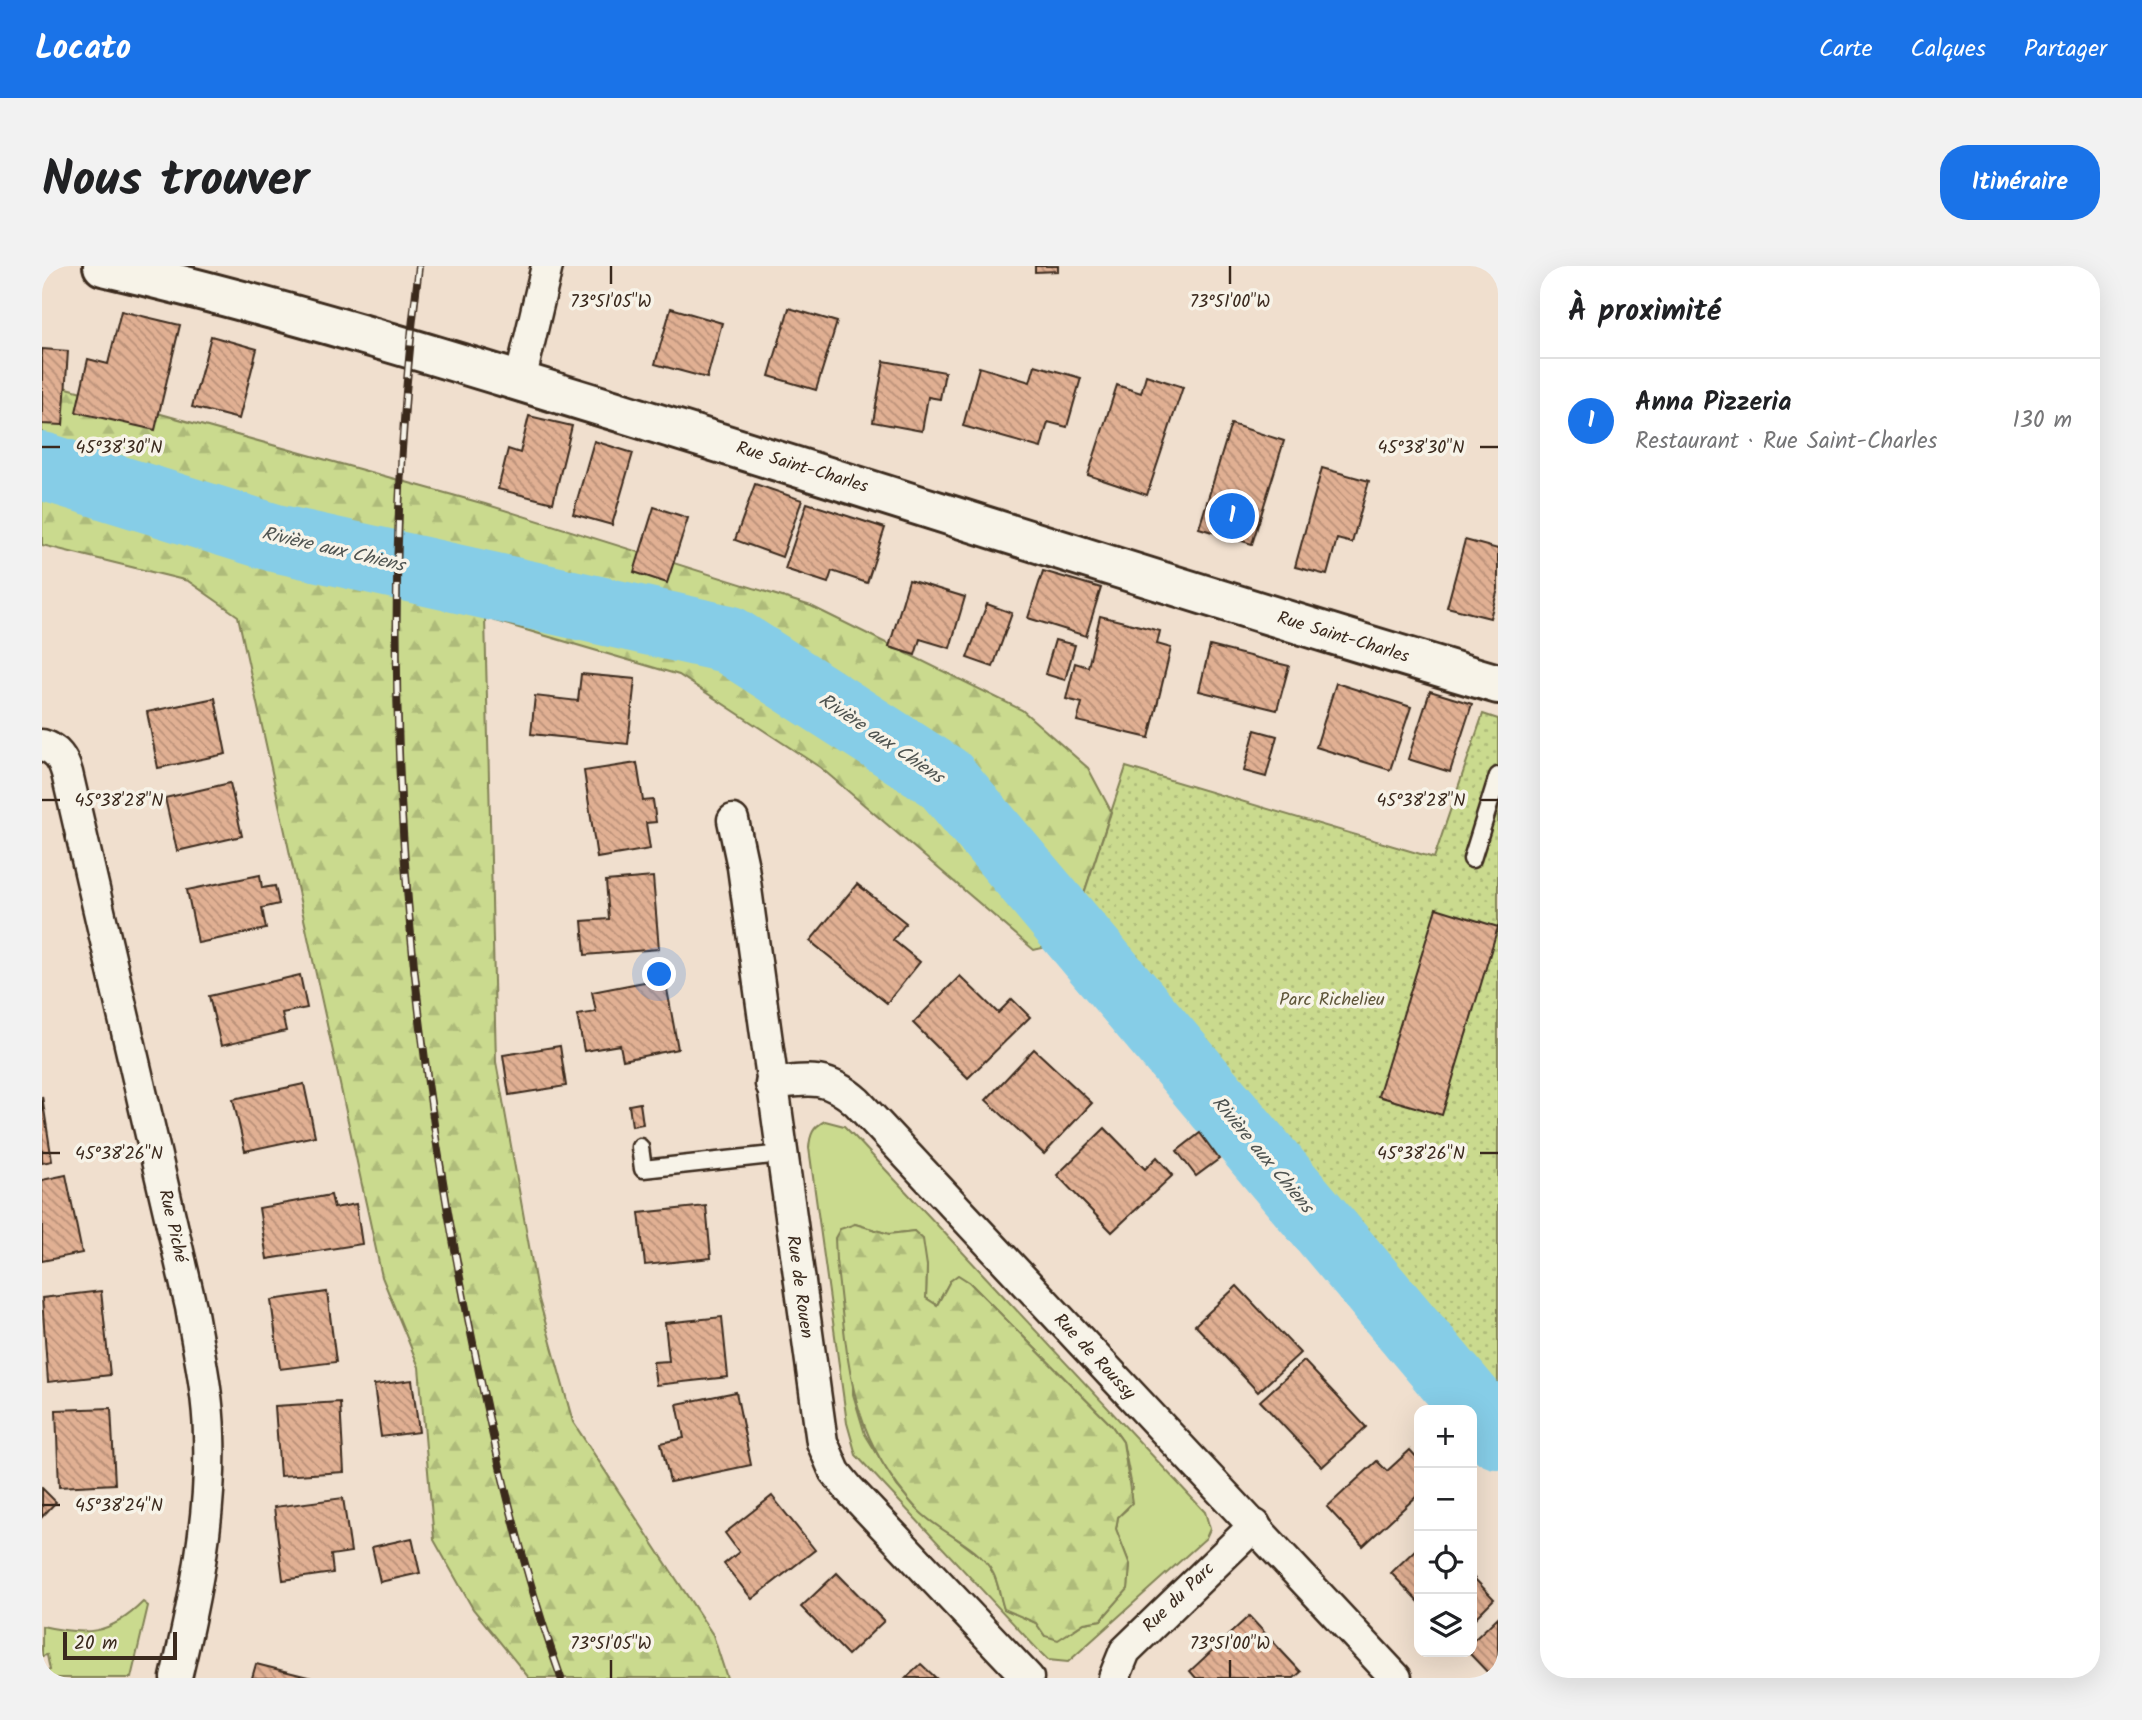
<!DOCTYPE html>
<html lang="fr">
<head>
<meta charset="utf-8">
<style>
	body { margin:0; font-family:Kalam,sans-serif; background:#f2f2f2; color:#202124 }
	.controls { position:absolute; right:21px; bottom:21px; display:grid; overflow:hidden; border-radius:14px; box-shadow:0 7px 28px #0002 }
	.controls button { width:63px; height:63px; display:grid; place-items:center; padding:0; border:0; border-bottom:2px solid #e0e0e0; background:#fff; color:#202124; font:35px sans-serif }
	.scale { position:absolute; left:21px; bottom:18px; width:114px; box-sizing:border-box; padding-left:7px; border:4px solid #3b2a1e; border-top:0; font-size:19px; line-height:24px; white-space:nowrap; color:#3b2a1e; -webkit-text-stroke:5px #f7f3e8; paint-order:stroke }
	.you { position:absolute; left:618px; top:709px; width:24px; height:24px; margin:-18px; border:5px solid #fff; border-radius:50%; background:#1a73e8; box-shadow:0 0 0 10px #1a73e833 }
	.badge { display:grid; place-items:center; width:46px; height:46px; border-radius:50%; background:#1a73e8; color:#fff; font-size:23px; font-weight:700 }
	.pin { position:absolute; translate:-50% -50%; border:4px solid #fff; box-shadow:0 2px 7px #0006 }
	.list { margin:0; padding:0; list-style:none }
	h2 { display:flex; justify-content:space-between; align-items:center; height:91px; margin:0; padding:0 28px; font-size:30px }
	h2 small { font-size:23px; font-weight:400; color:#757577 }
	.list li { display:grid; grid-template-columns:46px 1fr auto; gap:21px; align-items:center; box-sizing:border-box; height:126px; padding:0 28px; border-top:2px solid #e0e0e0 }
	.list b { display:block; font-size:26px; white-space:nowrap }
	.list p { margin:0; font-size:23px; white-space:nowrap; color:#757577 }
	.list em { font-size:23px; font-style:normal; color:#757577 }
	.icon { flex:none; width:38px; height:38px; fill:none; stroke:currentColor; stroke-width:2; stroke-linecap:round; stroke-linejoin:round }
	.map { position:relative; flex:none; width:1456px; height:1412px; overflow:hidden; border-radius:28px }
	header { display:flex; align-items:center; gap:42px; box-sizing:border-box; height:98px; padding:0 35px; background:#1a73e8; color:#fff }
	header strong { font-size:33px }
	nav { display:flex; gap:38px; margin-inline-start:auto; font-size:24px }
	.intro { display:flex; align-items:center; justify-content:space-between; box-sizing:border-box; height:168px; padding:0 42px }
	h1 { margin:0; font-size:49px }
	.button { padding:18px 32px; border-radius:28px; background:#1a73e8; color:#fff; font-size:24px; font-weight:700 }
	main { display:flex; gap:42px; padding:0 42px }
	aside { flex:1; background:#fff; border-radius:28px; box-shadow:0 7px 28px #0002 }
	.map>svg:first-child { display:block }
	.green { fill:#cada8e; stroke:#828256; stroke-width:2; fill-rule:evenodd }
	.forest { fill:url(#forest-firs); stroke:#828256; stroke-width:2 }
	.park { fill:url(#park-dots); stroke:#828256; stroke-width:2 }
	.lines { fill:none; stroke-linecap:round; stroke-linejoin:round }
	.river { stroke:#86cde7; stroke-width:68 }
	.building { fill:url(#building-back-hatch); stroke:#3b2a1e; stroke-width:2 }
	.lane-casing { stroke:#3b2a1e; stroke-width:21 }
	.street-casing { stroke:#3b2a1e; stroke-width:35 }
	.secondary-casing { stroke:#3b2a1e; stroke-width:44 }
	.lane { stroke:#f7f3e8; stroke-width:16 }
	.street { stroke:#f7f3e8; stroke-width:30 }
	.secondary { stroke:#f7f3e8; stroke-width:38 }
	.rail-casing { stroke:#3b2a1e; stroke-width:8 }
	.rail { stroke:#f7f3e8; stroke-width:5; stroke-dasharray:16; stroke-linecap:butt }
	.ticks { fill:none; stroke:#3b2a1e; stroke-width:2.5 }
	.labels { text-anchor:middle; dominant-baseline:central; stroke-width:7; stroke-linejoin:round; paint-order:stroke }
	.street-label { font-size:18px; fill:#3b2a1e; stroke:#f7f3e8 }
	.park-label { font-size:18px; fill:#5f563a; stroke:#f7f3e8 }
	.water-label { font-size:19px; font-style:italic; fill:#4e5350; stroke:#f7f3e8 }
	.ticks-label { font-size:18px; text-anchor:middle; fill:#3b2a1e; stroke:#f7f3e8; stroke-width:7; stroke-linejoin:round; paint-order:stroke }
</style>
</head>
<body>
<header>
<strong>Locato</strong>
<nav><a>Carte</a><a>Calques</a><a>Partager</a></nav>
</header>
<div class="intro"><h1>Nous trouver</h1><a class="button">Itinéraire</a></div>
<main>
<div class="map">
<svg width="1456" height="1412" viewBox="0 0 1456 1412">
	<defs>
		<pattern id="forest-firs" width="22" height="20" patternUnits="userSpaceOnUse" patternTransform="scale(1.75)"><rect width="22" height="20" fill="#cada8e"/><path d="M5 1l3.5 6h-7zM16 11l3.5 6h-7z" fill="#aebb7a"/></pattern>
		<pattern id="park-dots" width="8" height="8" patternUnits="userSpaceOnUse" patternTransform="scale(1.75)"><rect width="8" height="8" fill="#cada8e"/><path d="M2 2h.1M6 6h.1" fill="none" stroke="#aebb7a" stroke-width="1.8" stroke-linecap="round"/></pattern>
		<pattern id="building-back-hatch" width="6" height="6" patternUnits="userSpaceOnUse" patternTransform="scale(1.75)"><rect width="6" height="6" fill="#e1b093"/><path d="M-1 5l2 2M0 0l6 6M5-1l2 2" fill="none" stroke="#b88f77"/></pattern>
	</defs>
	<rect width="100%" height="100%" fill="#f0dfce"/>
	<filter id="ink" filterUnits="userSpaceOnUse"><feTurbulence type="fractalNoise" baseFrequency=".0143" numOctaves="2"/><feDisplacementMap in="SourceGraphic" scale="14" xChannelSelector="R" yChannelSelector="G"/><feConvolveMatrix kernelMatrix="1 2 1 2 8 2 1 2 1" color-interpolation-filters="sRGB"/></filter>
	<g filter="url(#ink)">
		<!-- green -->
		<g class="green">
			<path d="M783 855 802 860 814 872 1163 1246 1168 1263 1164 1272 1026 1396 1006 1394 996 1384 814 1189 805 1157 767 882C768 868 771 861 783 855ZM813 958 847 968 872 965 885 1000 884 1032 895 1039 908 1015 927 1016 1069 1159 1081 1176 1090 1221 1085 1243 1076 1251 1074 1263 1088 1299 1086 1322 1059 1354 1042 1357 1026 1368 1003 1370 994 1357 962 1343 953 1310 944 1295 873 1241 855 1220 823 1168 811 1128Z"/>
			<path d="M101 1336 106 1340 89 1412H3L1 1406 8 1404 5 1389 0 1390V1360C44 1370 68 1369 101 1336Z"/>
		</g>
		<!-- forest -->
		<g class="forest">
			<path d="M0 115 443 238 769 340 980 444 1046 502 1069 545 1026 676 992 684 779 502 637 409 443 352 454 796 496 1030 531 1156 671 1369 685 1412H487L431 1343 392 1274 377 1101 340 1011 196 350 146 315 0 279Z"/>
			<path d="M813 958 847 968 872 965 881 973 885 1000 884 1032 895 1039 908 1015 916 1009 927 1016 1069 1159 1081 1176 1090 1237 1076 1251 1074 1263 1088 1299 1086 1323 1059 1354 1042 1357 1016 1374 1003 1370 994 1357 962 1343C958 1332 957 1318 951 1307 935 1277 898 1268 875 1243 803 1165 807 1093 794 994L793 972 798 963Z"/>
		</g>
		<!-- park -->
		<path class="park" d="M1441 448 1456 453V1193L1430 1161V1144H1416L1026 676 1084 501 1392 592Z"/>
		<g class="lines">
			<!-- river -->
			<path class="river" d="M0 200 233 272 686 373 902 512 1456 1169"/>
		</g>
		<!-- building -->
		<g class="building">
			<path d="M993 0H1016V5L993 6Z"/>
			<path d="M629 42 680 57 665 112 613 98Z"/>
			<path d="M747 42 795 56 774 124 727 110Z"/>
			<path d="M79 45 138 59 113 164 34 146 46 93 66 98Z"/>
			<path d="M169 70 215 83 197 153 150 141Z"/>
			<path d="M0 83 26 85 21 159 0 158Z"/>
			<path d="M842 95 903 106 898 133 886 131 880 165 831 156Z"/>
			<path d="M993 99 1039 112 1025 161 1006 156 999 182 921 160 937 101 988 116Z"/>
			<path d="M1104 109 1141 121 1105 229 1046 209 1075 119 1099 127Z"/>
			<path d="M487 150 530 160 511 237 456 223 466 183 478 187Z"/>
			<path d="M1189 158 1242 175 1210 278 1157 262Z"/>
			<path d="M552 175 591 187 570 259 531 248Z"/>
			<path d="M1280 202 1327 215 1310 277 1295 273 1285 309 1253 301Z"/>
			<path d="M713 218 760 234 740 291 693 274Z"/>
			<path d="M765 237 843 262 825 317 790 305 786 317 743 303Z"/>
			<path d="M612 241 646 252 625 317 592 306Z"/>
			<path d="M1423 274 1456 283V323L1448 352 1405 341Z"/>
			<path d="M1001 305 1059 322 1044 370 986 352Z"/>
			<path d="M867 314 923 331 908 382 878 373 873 389 847 381Z"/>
			<path d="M945 338 970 347 951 401 925 392Z"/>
			<path d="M1058 350 1118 365 1115 378 1129 382 1107 472 1035 455 1040 437 1024 433 1033 397 1046 401Z"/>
			<path d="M1013 374 1033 379 1023 414 1003 408Z"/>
			<path d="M1168 380 1247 400 1235 444 1157 425Z"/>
			<path d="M539 408 593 413 586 478 489 468 493 430 536 435Z"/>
			<path d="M1294 417 1369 441 1348 504 1274 481Z"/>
			<path d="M1388 425 1430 438 1408 506 1366 493Z"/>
			<path d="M173 432 184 488 116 502 105 446Z"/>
			<path d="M1213 464 1235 470 1224 511 1202 505Z"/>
			<path d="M595 497 601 535 611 534 614 556 604 557 608 583 555 592 542 505Z"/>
			<path d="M188 517 200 570 135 585 123 532Z"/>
			<path d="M218 609 220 622 233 620 237 638 220 642 224 663 156 677 145 624Z"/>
			<path d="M611 611 617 683 543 689 540 655 567 653 564 615Z"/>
			<path d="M815 618 864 657 851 674 878 696 845 737 768 675Z"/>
			<path d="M1394 642 1456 661 1400 849 1336 830Z"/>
			<path d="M258 709 265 742 240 747 244 765 179 780 167 730Z"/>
			<path d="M918 710 956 747 970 733 988 751 926 812 871 757Z"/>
			<path d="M623 712 636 783 581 794 578 779 542 785 535 749 554 746 550 726Z"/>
			<path d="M518 780 524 820 467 829 461 789Z"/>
			<path d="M992 783 1050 837 1002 888 944 834Z"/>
			<path d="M262 818 273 870 203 885 191 833Z"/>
			<path d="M0 830 10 895 0 897Z"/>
			<path d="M598 837 601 858 590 860 587 839Z"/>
			<path d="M1063 862 1103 903 1115 891 1131 909 1070 966 1015 909Z"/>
			<path d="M1158 867 1177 893 1154 910 1135 885Z"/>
			<path d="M24 909 40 987 0 995V914Z"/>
			<path d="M289 929 292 942 314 938 320 978 225 993 217 942Z"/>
			<path d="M664 940 669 992 603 999 597 947Z"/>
			<path d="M1195 1020 1258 1087 1216 1126 1153 1059Z"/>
			<path d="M59 1025 68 1109 6 1116 0 1032Z"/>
			<path d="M285 1026 294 1096 238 1103 229 1034Z"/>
			<path d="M680 1051 686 1111 614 1119 611 1096 627 1095 623 1057Z"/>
			<path d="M1262 1095 1324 1161 1280 1201 1218 1135Z"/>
			<path d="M370 1114 377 1166 339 1171 332 1119Z"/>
			<path d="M694 1126 709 1199 628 1216 619 1177 642 1172 635 1138Z"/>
			<path d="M298 1136 302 1206 238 1210 233 1140Z"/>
			<path d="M69 1142 73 1218 17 1221 14 1144Z"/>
			<path d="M1368 1184 1377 1194V1228L1321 1280 1285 1241 1335 1195 1345 1205Z"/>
			<path d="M0 1222 14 1236 0 1251Z"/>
			<path d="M730 1230 773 1284 710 1333 682 1298 697 1286 683 1267Z"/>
			<path d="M301 1232 309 1286 289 1289 291 1307 241 1314 232 1241Z"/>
			<path d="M370 1272 378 1307 338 1316 330 1281Z"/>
			<path d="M1377 1280V1336L1349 1307Z"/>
			<path d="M795 1307 842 1355 806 1389 759 1341Z"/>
			<path d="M1430 1310 1452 1333 1430 1355Z"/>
			<path d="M1207 1350 1259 1406 1252 1412H1154L1148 1405Z"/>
			<path d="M1456 1351V1412H1451L1426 1386H1430V1376Z"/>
			<path d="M214 1398 270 1412H210Z"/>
			<path d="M879 1398 894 1412H864Z"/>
		</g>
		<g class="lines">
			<!-- lane casing -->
			<g class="lane-casing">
				<g id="lane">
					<path d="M1430 593 1456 510"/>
					<path d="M598 881 601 903 739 888"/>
				</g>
			</g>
			<!-- street casing -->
			<g class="street-casing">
				<g id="street">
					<path d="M478 115 505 0"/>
					<path d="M0 479C15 483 21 493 25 507L149 1041C156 1083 166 1125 167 1168 170 1251 153 1332 134 1412"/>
					<path d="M691 554 701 601 780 1176 793 1206 807 1223 986 1412"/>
					<path d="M729 818C767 813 785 809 815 836L1354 1412"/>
					<path d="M1072 1412 1083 1385 1213 1259"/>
				</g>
			</g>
			<!-- secondary casing -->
			<g class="secondary-casing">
				<path id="secondary" d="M61 0C246 43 428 100 610 156 892 243 1173 335 1456 418"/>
			</g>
			<!-- lane -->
			<use href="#lane" class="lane"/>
			<!-- street -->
			<use href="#street" class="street"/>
			<!-- secondary -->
			<use href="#secondary" class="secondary"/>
			<!-- rail casing -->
			<g class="rail-casing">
				<path id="rail" d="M377 0C332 357 357 721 430 1072 453 1186 480 1302 519 1412"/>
			</g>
			<!-- rail -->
			<use href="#rail" class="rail"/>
		</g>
	</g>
	<!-- ticks -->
	<path class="ticks" d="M569 0V18M1188 0V18M0 181H18M1438 181H1456M0 534H18M1438 534H1456M0 887H18M1438 887H1456M0 1239H18M569 1394V1412M1188 1394V1412"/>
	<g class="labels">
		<!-- street labels -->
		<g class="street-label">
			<text transform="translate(760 202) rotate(17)">Rue Saint-Charles</text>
			<text transform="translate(1301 372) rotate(17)">Rue Saint-Charles</text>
			<text transform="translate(130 960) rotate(77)">Rue Piché</text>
			<text transform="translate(757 1021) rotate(82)">Rue de Rouen</text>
			<text transform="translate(1052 1091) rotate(47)">Rue de Roussy</text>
			<text transform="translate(1137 1332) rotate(-44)">Rue du Parc</text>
		</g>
		<!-- park labels -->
		<g class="park-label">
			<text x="1290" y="734">Parc Richelieu</text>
		</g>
		<!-- water labels -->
		<g class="water-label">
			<text transform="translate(291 284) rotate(13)">Rivière aux Chiens</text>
			<text transform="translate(839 473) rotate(34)">Rivière aux Chiens</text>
			<text transform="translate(1220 889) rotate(50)">Rivière aux Chiens</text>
		</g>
	</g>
	<g class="ticks-label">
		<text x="569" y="41">73°51'05"W</text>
		<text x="1188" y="41">73°51'00"W</text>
		<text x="77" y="187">45°38'30"N</text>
		<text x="1379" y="187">45°38'30"N</text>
		<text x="77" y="540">45°38'28"N</text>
		<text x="1379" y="540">45°38'28"N</text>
		<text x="77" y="893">45°38'26"N</text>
		<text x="1379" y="893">45°38'26"N</text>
		<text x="77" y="1245">45°38'24"N</text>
		<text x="569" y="1383">73°51'05"W</text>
		<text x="1188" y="1383">73°51'00"W</text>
	</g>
</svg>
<div class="controls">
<button>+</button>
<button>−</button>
<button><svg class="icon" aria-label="locate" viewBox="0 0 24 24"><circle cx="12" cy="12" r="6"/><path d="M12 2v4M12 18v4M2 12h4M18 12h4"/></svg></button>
<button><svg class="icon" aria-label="layers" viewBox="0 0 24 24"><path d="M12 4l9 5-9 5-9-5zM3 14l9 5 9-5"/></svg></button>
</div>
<div class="scale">20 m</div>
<div class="you"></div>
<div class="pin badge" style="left:1190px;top:250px">1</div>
</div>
<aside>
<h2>À proximité<small></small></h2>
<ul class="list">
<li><span class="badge">1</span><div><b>Anna Pizzeria</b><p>Restaurant · Rue Saint-Charles</p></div><em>130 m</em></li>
</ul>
</aside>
</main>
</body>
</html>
